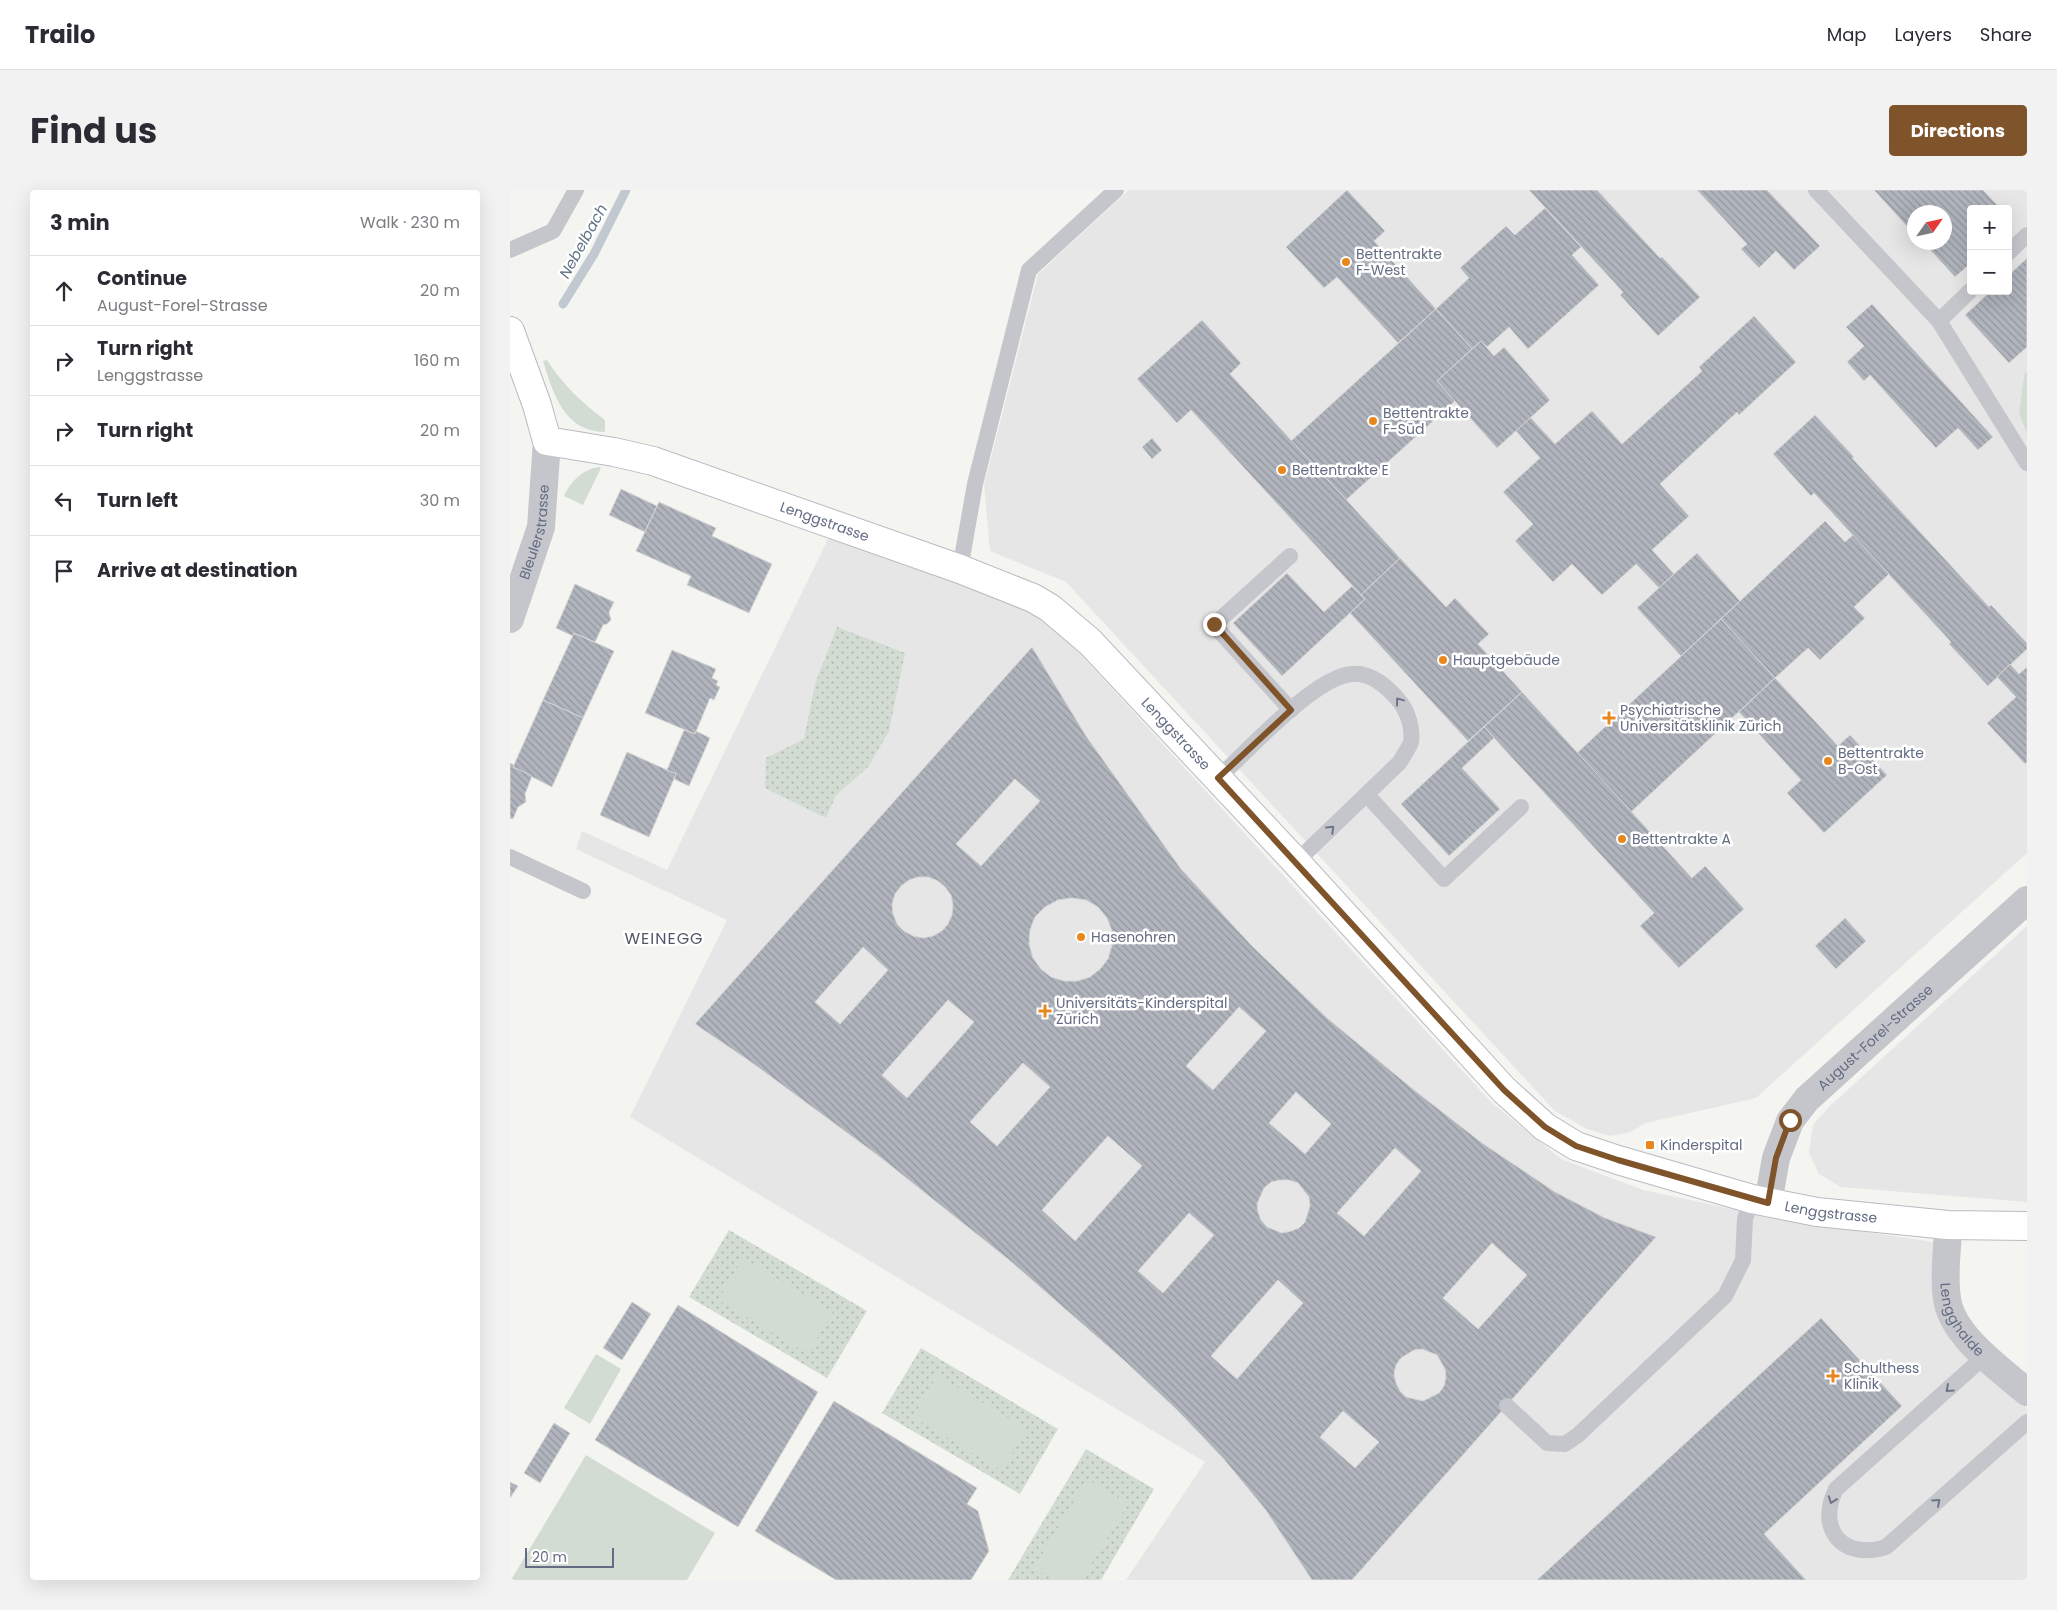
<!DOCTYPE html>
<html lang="en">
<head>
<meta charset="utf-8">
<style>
	body { margin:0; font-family:Poppins,sans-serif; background:#f2f2f3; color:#2b2b33 }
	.controls { position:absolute; right:15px; top:15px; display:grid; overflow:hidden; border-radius:5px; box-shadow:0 5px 20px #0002 }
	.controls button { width:45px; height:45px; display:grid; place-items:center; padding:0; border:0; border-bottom:1px solid #e1e1e2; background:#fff; color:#2b2b33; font:25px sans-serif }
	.compass { position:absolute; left:1397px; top:15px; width:45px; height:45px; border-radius:50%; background:#fff; box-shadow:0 5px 20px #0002; rotate:56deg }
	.scale { position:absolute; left:15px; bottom:12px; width:89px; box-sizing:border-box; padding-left:5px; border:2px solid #636c83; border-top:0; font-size:14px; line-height:18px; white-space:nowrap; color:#636c83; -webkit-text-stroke:4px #fff; paint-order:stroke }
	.stop { position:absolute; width:15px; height:15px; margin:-11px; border:4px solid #80542a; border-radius:50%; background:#fff }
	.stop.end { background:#80542a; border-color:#fff; box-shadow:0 1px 5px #0008 }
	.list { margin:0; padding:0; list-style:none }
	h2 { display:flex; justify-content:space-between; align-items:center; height:65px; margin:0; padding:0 20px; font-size:21px }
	h2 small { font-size:16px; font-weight:400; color:#7c7c81 }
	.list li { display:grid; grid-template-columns:32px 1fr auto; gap:15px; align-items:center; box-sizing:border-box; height:70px; padding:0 20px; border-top:1px solid #e1e1e2 }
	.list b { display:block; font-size:19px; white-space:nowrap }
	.list p { margin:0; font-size:16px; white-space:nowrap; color:#7c7c81 }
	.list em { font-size:16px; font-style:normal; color:#7c7c81 }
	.icon { flex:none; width:28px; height:28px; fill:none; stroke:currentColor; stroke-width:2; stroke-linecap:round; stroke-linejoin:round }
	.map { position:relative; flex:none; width:1517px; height:1390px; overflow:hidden; border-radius:5px }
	header { display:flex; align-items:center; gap:30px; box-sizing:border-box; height:70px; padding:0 25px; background:#fff; border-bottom:1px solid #e1e1e2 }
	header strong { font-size:24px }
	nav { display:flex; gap:28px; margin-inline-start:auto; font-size:18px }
	.intro { display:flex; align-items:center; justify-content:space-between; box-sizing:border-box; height:120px; padding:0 30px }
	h1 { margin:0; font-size:35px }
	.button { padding:12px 22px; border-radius:5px; background:#80542a; color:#fff; font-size:18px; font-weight:700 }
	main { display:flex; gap:30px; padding:0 30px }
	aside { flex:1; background:#fff; border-radius:5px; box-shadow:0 5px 20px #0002 }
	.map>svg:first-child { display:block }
	.built { fill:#e5e6e5; fill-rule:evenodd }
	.grass { fill:url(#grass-dots) }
	.garden { fill:#d3dcd2 }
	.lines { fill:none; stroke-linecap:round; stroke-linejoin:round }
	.stream { stroke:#c2c8d0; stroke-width:9 }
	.building { fill:url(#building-back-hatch); stroke:#d6d6d4; fill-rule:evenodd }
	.secondary-casing { stroke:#b9bbc1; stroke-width:30 }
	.lane { stroke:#c5c6cb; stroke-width:16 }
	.street { stroke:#c5c6cb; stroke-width:28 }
	.secondary { stroke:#fff; stroke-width:28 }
	.oneway { stroke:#6d758a }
	.route { stroke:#80542a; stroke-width:6 }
	.poi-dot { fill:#e8871e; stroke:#fff; stroke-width:2 }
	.labels { text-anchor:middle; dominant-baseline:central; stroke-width:5; stroke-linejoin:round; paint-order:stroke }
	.poi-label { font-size:14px; fill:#636c83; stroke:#fff; text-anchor:start }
	.street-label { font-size:14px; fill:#636c83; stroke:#fff }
	.water-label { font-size:15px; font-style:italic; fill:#637487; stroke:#fff }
	.quarter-label { font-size:16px; letter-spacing:1px; fill:#515768; stroke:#fff }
</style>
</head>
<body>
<header>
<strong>Trailo</strong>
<nav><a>Map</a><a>Layers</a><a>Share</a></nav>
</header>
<div class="intro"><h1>Find us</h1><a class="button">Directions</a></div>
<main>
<aside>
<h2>3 min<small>Walk · 230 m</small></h2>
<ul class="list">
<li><svg class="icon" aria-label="ahead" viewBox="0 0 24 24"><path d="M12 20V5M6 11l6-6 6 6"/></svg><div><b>Continue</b><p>August-Forel-Strasse</p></div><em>20 m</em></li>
<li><svg class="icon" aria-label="right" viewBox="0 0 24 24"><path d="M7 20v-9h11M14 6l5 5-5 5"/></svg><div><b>Turn right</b><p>Lenggstrasse</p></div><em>160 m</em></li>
<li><svg class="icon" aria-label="right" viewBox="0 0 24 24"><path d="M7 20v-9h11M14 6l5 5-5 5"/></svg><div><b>Turn right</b></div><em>20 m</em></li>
<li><svg class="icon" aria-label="left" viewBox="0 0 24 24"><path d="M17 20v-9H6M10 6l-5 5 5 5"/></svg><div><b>Turn left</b></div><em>30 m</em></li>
<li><svg class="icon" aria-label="arrive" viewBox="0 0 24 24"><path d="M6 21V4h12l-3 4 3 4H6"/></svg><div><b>Arrive at destination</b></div></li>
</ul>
</aside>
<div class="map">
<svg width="1517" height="1390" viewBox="0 0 1517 1390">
	<defs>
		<pattern id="grass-dots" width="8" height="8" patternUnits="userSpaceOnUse" patternTransform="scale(1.25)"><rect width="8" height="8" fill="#d3dcd2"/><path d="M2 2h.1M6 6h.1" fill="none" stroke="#afb6b0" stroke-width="1.8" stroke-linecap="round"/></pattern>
		<pattern id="building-back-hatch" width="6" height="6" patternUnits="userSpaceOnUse" patternTransform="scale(1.25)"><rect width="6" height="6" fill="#b0b4bc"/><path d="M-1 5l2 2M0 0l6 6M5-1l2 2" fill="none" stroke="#93969e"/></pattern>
	</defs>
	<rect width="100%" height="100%" fill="#f4f5f1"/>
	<!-- built -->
	<g class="built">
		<path d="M619 0H1517V181L1514 185 1509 224 1517 243V663L1246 908 1136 933 1118 943 1100 946 1077 939 1045 921 556 392 480 361 474 295 528 84ZM1461 19H1498V101H1461ZM1404 22H1434V52H1404Z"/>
		<path d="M319 347 517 418 550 442 981 912 1051 969 1133 1000 1275 1030 1430 1053 1426 1104 1442 1153 1517 1218V1390H616L695 1272 120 927 217 730 66 659 72 641 157 680Z"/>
		<path d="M1517 736V1012L1331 997 1309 984 1299 963 1303 935 1320 916Z"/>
	</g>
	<!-- grass -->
	<g class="grass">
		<path d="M327 437 395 463 379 541 358 577 326 605 316 628 255 598 256 568 294 549 305 494Z"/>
		<path d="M219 1040 357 1121 317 1188 179 1107Z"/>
		<path d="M411 1158 548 1239 510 1304 372 1223Z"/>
		<path d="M576 1259 644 1299 591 1390H498Z"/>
	</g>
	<!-- garden -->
	<g class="garden">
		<path d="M37 170C52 194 72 213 95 230V242C54 242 43 203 33 171Z"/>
		<path d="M1517 181V243L1509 224 1514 185Z"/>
		<path d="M89 277 91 278 73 315 54 306C60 292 73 279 89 277Z"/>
		<path d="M233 1068 323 1122 298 1164 208 1110Z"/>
		<path d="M86 1164 111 1179 80 1234 54 1218Z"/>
		<path d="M427 1185 517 1239 492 1281 403 1227Z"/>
		<path d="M76 1265 205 1343 177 1390H1Z"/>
		<path d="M577 1289 618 1314 572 1390H544L524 1378Z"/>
	</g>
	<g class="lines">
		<!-- stream -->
		<path class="stream" d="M53 114 84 64 116 0"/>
	</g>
	<!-- building -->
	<g class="building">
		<path d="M837 0 875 41 864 51 926 119 888 153 827 87 814 98 776 57Z"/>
		<path d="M1019 0H1087L1150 68 1152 67 1190 107 1148 146 1110 105 1113 102Z"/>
		<path d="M1187 0H1257L1310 56 1284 80 1266 61 1249 78 1231 59 1237 54Z"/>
		<path d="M1364 0H1473L1491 19H1461V73L1445 87 1413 52H1434V22H1404V44Z"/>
		<path d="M1035 18 1071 57 1062 65 1089 95 1018 159 999 137 977 157 971 151 962 159 926 119 959 88 950 78 996 36 1005 45Z"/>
		<path d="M1517 68V157L1499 173 1455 125 1481 101H1498V86Z"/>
		<path d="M1362 114 1483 247 1468 260 1448 238 1426 258 1360 185 1354 191 1337 172 1354 156 1336 137Z"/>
		<path d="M926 119 962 159 927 191 945 211 836 310 781 251Z"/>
		<path d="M1244 126 1286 172 1229 225 1227 222 1150 294 1179 326 1142 360 1164 384 1149 398 1126 374 1092 405 1062 374 1043 392 1005 351 1023 334 993 302 1030 268 1006 241 1020 227 1045 254 1082 221 1112 254 1192 181 1189 177Z"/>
		<path d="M692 130 731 173 720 184 890 368 851 405 681 220 667 233 627 189Z"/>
		<path d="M971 151 984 166 994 157 1040 210 987 258 927 191Z"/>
		<path d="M1305 225 1344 267 1342 268 1479 417 1481 415 1517 453V459L1478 496 1439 454 1441 452 1304 303 1301 306 1263 264Z"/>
		<path d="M642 248 652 260 642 269 632 257Z"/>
		<path d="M111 299 147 316 135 342 99 325Z"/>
		<path d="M149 312 206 338 202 346 262 374 239 423 177 395 181 386 126 361Z"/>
		<path d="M1315 331 1335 352 1343 345 1379 384 1344 417 1355 428 1310 470 1298 458 1265 488 1211 429Z"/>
		<path d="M1187 363 1230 411 1171 466 1127 418Z"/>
		<path d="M890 368 936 417 945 408 979 444 968 454 1012 502 958 551 840 423 855 409 851 405Z"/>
		<path d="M777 383 814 422 842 396 855 409 772 486 723 433Z"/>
		<path d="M65 394 104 412 99 422 101 430 97 434 93 435 85 452 64 443 63 446 46 438Z"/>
		<path d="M1211 429 1265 488 1121 622 1067 563Z"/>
		<path d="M64 443 104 461 73 528 33 510Z"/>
		<path d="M522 457 576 546 671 679 741 755 817 828 904 900 972 953 1045 1002 1095 1028 1146 1047 842 1390H802L755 1319 713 1268 668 1221 616 1172 498 1069 370 967 241 872 185 834ZM505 589 530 611 471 676 446 654ZM408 687H418L428 691 435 697 441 705 443 715 442 725 438 734 432 741 423 746 413 748 403 746 394 741 387 734 383 724 382 714 385 704 391 696 399 690ZM561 708 576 710 588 717 597 728 602 741V755L598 769 590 779 580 787 567 791H554L541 787 531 779 523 768 519 754 520 740 525 727 535 717 548 710ZM353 757 378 780 330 834 305 812ZM438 810 464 832 397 908 372 885ZM729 817 756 841 703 900 676 876ZM513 873 540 897 487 956 460 932ZM786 902 821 934 795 964 759 933ZM598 946 632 976 565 1051 532 1020ZM885 958 911 981 854 1046 827 1023ZM770 990H779L788 993 799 1007 800 1016 795 1032 789 1038 781 1041 772 1043 757 1037 751 1030 748 1022 747 1014 754 998 761 992ZM679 1023 704 1045 653 1103 628 1081ZM982 1053 1017 1085 968 1139 933 1108ZM768 1090 793 1113 727 1189 701 1166ZM912 1159 927 1165 935 1179 936 1187 934 1196 929 1203 913 1211 896 1207 890 1201 886 1193 884 1184 886 1175 891 1168 904 1160ZM833 1221 869 1252 845 1278 810 1247Z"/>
		<path d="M162 460 206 479 202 488 208 491 206 495 210 497 204 510 200 508 185 544 135 523Z"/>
		<path d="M1500 474 1509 484 1517 477V572L1515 574 1477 533 1506 507 1487 487Z"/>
		<path d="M1265 488 1328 556 1340 545 1377 585 1314 643 1277 603 1291 590 1229 522Z"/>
		<path d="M1012 502 1182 688 1195 676 1234 719 1169 778 1130 736 1144 723 974 537Z"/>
		<path d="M33 510 73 528 42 597 3 577Z"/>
		<path d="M974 537 984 548 952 578 990 619 939 666 891 614Z"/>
		<path d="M174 540 185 544 186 541 200 548 179 596 164 589 166 584 157 580Z"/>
		<path d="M117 562 166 584 139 647 90 625Z"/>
		<path d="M0 573 4 575 3 577 22 586 15 604 16 612 8 617 3 629 0 628Z"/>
		<path d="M1335 728 1356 751 1326 779 1305 756Z"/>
		<path d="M122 1112 141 1124 112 1170 93 1158Z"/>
		<path d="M168 1115 308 1202 228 1337 85 1250Z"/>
		<path d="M1311 1128 1392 1216 1254 1344 1296 1390H1027Z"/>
		<path d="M324 1211 467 1298 457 1314 468 1321 479 1361 461 1390H326L245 1341Z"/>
		<path d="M44 1233 60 1243 30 1293 14 1283Z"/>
		<path d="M0 1292 8 1296 0 1308Z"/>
	</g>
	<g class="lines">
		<!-- secondary casing -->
		<g class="secondary-casing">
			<g id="secondary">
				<path id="s4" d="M0 141 27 215 37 251 104 262 143 271 450 379 523 408 540 418 580 452 786 672 994 900 1035 937 1066 956 1108 970 1242 1009 1307 1022 1438 1035 1517 1036"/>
			</g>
		</g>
		<!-- lane -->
		<g class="lane">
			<path d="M1306 0 1429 131 1517 273"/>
			<path d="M0 60 43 41 66 0"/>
			<path d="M1498 63 1517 45"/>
			<path d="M1429 131 1461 100"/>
			<path d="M780 366 704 435 781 520"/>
			<path d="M450 379 465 294 519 80 606 0"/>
			<path d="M708 588C738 561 804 487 842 484 861 482 879 498 890 512 898 522 903 539 901 552 899 558 893 566 890 572L786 672"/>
			<path d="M857 605 934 689 1011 617"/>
			<path d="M0 667 73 701"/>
			<path d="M1475 1166 1326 1299C1306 1339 1333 1371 1376 1357L1517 1232"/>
			<path d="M997 1216 1037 1253 1055 1254 1068 1245 1215 1106 1233 1070 1235 1029 1242 1009"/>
		</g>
		<!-- street -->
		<g class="street">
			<path id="s1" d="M0 429 31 337 37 251"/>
			<path id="s2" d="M1258 1013 1266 968 1280 931 1297 909 1517 710"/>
			<path id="s3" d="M1438 1035C1438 1058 1433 1084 1437 1108 1441 1145 1490 1179 1517 1202"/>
		</g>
		<!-- secondary -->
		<use href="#secondary" class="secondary"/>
	</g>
	<!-- one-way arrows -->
	<defs><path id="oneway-chevron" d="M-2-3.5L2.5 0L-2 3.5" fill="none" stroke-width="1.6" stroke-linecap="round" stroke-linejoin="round" transform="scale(1.25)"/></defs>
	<g class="oneway">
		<use href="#oneway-chevron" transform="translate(889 511) rotate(-127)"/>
		<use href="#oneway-chevron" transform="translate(821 639) rotate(-44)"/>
		<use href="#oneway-chevron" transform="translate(1439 1199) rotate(138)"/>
		<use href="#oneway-chevron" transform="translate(1322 1310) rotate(110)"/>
		<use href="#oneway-chevron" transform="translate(1427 1312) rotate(-42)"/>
	</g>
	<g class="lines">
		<!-- route -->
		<path class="route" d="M704 434 781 520 708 588 994 900 1035 937 1066 956 1108 970 1258 1013 1266 968 1280 930"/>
	</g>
	<!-- markers -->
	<g class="poi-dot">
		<circle cx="836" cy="72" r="5"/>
		<circle cx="863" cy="231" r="5"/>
		<circle cx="772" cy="280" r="5"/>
		<circle cx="933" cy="470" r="5"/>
		<path d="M1096.5 520.5h5v5h5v5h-5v5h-5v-5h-5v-5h5z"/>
		<circle cx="1318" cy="571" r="5"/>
		<circle cx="1112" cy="649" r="5"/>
		<circle cx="571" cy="747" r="5"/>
		<path d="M532.5 813.5h5v5h5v5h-5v5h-5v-5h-5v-5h5z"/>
		<rect x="1135" y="950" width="10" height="10" rx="2.5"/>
		<path d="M1320.5 1178.5h5v5h5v5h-5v5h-5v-5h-5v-5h5z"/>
	</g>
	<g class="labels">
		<!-- poi labels -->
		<g class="poi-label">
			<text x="846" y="64">Bettentrakte<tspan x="846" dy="16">F-West</tspan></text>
			<text x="873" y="223">Bettentrakte<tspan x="873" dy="16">F-Süd</tspan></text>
			<text x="782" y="280">Bettentrakte E</text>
			<text x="943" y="470">Hauptgebäude</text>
			<text x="1110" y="520">Psychiatrische<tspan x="1110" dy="16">Universitätsklinik Zürich</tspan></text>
			<text x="1328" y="563">Bettentrakte<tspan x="1328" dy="16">B-Ost</tspan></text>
			<text x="1122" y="649">Bettentrakte A</text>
			<text x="581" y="747">Hasenohren</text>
			<text x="546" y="813">Universitäts-Kinderspital<tspan x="546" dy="16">Zürich</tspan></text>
			<text x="1150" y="955">Kinderspital</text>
			<text x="1334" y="1178">Schulthess<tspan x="1334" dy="16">Klinik</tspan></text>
		</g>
		<!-- street labels -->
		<g class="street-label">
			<text stroke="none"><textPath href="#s4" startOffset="406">Lenggstrasse</textPath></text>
			<text stroke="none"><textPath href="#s1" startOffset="91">Bleulerstrasse</textPath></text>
			<text stroke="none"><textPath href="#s4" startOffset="826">Lenggstrasse</textPath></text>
			<text stroke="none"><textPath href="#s2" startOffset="205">August-Forel-Strasse</textPath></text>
			<text stroke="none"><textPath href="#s4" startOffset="1666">Lenggstrasse</textPath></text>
			<text stroke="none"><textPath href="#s3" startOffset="99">Lengghalde</textPath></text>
		</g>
		<!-- water labels -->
		<g class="water-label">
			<text transform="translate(73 51) rotate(-61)">Nebelbach</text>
		</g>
		<!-- quarter labels -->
		<g class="quarter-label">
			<text x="154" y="748">WEINEGG</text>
		</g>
	</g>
</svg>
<div class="controls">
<button>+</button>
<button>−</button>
</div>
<svg class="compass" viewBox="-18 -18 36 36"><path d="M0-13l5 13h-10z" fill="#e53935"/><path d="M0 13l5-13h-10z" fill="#7c7c81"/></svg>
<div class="scale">20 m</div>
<div class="stop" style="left:1280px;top:930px"></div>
<div class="stop end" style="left:704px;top:434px"></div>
</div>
</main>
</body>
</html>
